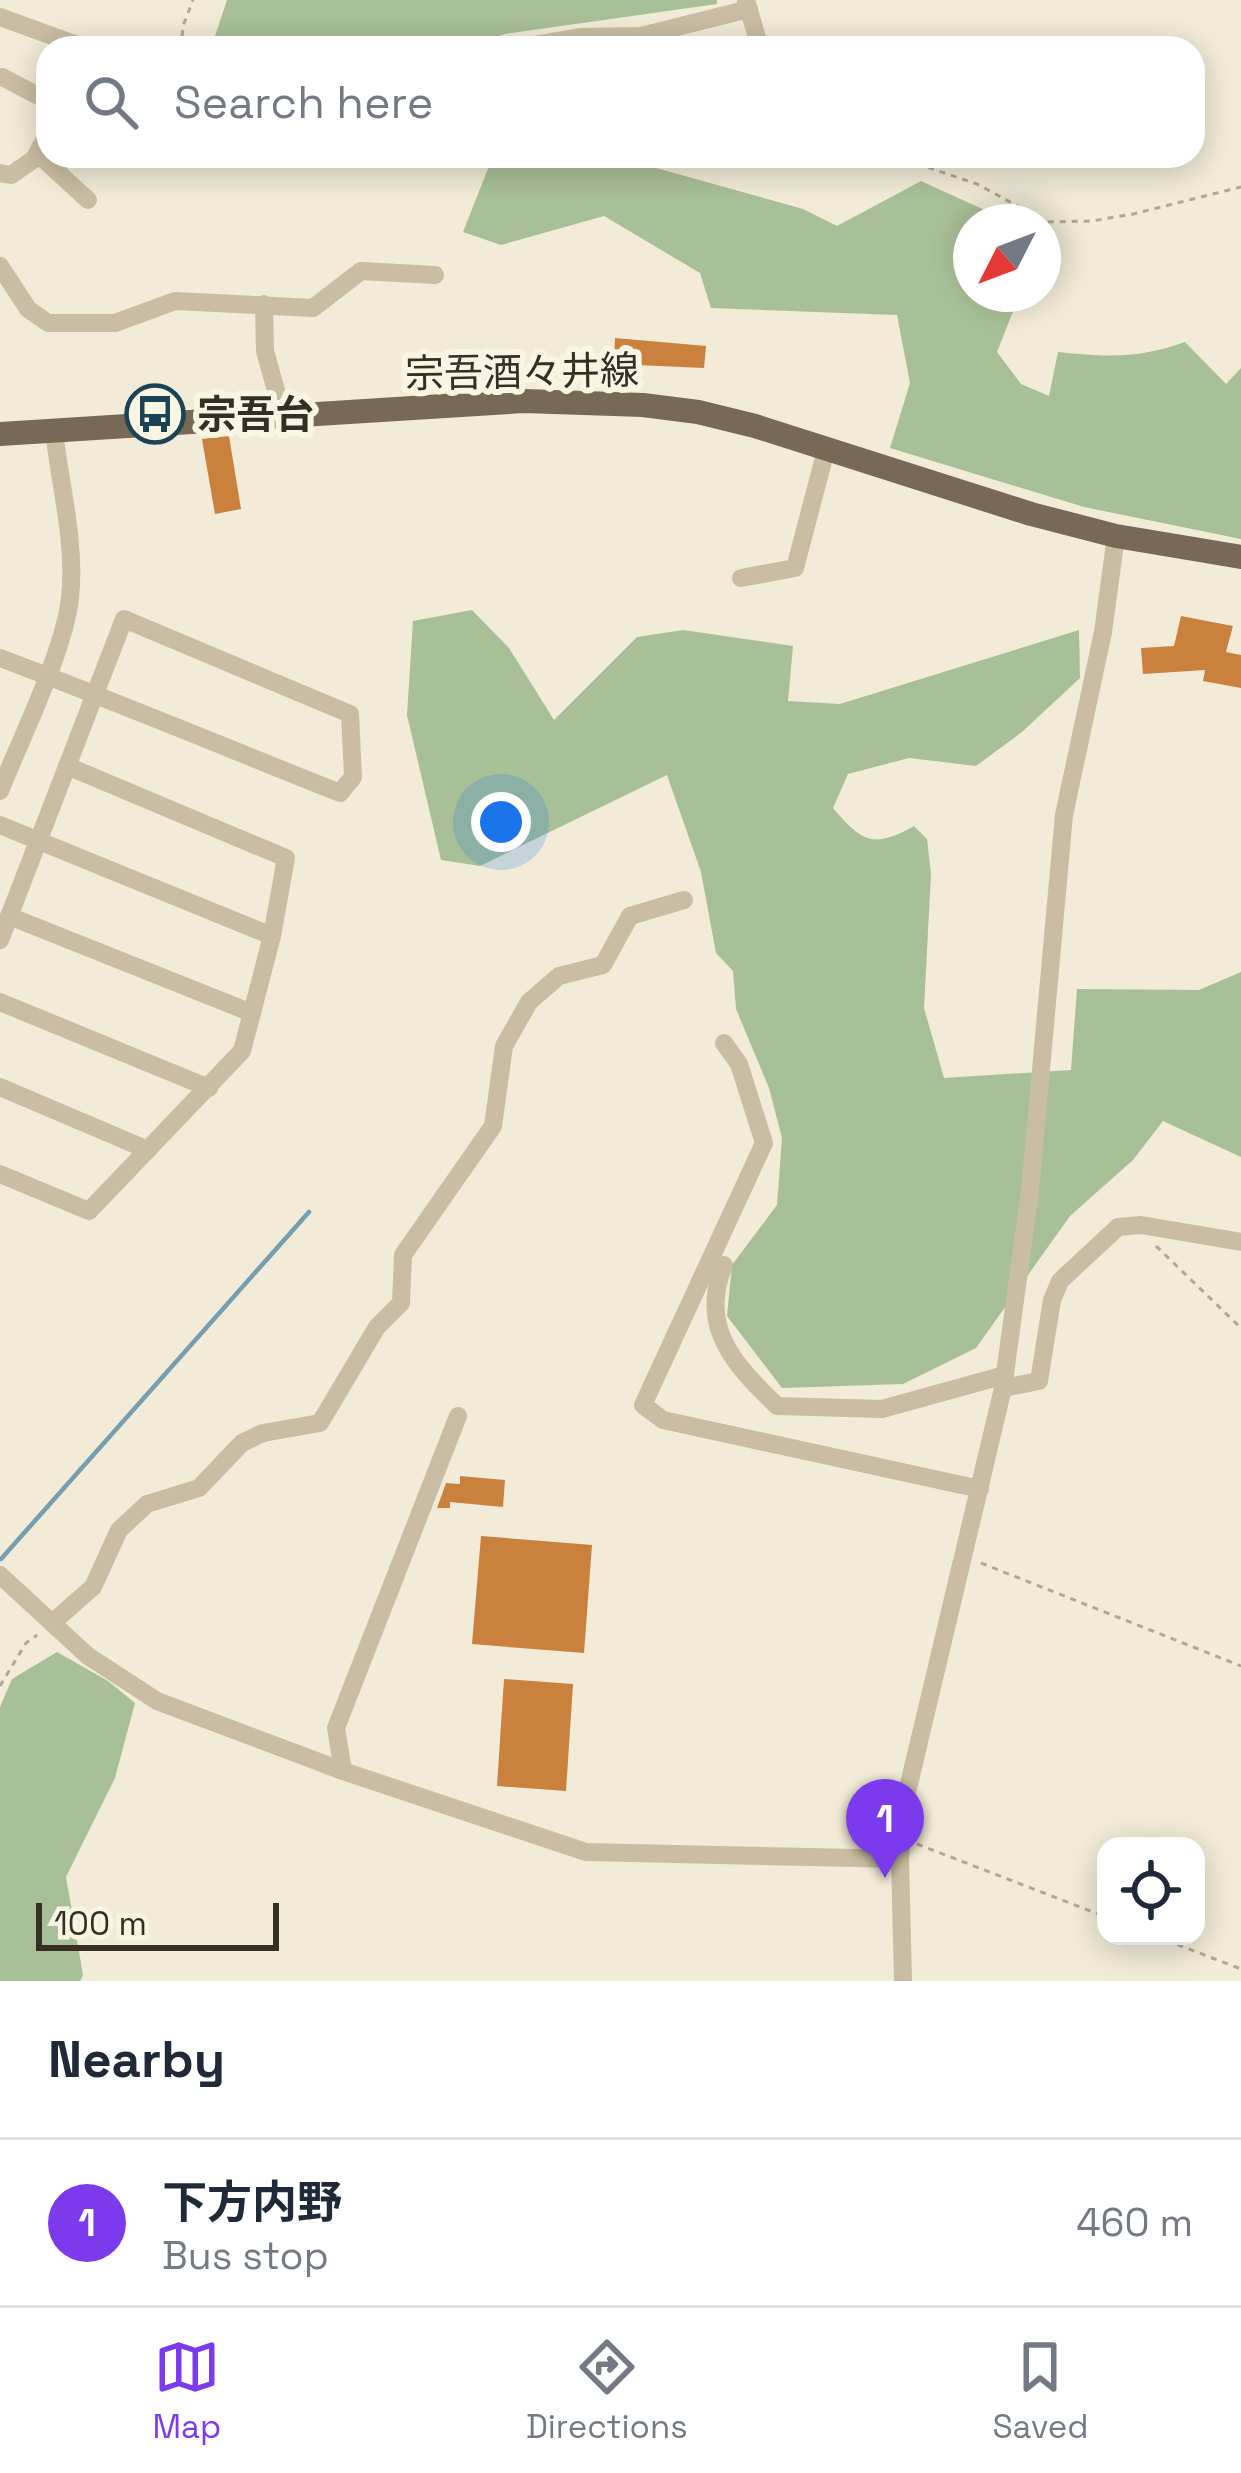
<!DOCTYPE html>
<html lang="en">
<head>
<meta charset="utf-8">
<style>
	body { margin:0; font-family:"Space Grotesk","Noto Sans JP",sans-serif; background:#f6f6f7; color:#1f2937 }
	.controls { position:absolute; right:36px; bottom:36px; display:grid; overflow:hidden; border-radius:24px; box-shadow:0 6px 30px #0003 }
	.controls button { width:108px; height:108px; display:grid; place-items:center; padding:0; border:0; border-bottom:3px solid #e0e1e3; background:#fff; color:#1f2937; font:60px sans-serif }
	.compass { position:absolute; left:953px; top:204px; width:108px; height:108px; border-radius:50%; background:#fff; box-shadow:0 6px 30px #0003; rotate:228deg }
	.scale { position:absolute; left:36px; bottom:30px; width:243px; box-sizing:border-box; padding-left:12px; border:6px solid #342e25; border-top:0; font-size:33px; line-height:42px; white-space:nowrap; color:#342e25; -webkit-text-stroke:9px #f9f5e3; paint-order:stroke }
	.you { position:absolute; left:501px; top:822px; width:42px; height:42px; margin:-30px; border:9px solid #fff; border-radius:50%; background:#1a73e8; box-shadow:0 0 0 18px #1a73e833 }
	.badge { display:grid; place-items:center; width:78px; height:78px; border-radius:50%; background:#7c3aed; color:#fff; font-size:39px; font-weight:700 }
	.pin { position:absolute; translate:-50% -99px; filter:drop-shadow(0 3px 6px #0008) }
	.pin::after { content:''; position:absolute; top:63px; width:42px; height:36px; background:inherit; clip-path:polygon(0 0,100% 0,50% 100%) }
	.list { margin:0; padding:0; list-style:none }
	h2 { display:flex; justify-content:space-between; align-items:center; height:156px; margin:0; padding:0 48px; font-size:51px }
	h2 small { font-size:39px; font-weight:400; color:#747a83 }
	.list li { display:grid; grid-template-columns:78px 1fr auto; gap:36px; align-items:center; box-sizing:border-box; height:168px; padding:0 48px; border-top:3px solid #e0e1e3 }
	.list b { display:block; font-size:45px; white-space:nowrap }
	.list p { margin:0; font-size:39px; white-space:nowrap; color:#747a83 }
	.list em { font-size:39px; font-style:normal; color:#747a83 }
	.icon { flex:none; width:66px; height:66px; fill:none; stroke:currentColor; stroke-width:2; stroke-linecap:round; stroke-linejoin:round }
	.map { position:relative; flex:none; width:1241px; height:1981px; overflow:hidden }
	.search { position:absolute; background:#fff; box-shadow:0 6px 30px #0003; left:36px; right:36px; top:36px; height:132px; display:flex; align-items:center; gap:30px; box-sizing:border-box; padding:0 42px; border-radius:36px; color:#747a83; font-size:45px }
	.sheet { height:324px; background:#fff }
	nav { display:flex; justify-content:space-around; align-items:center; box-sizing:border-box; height:168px; border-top:3px solid #e0e1e3; background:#fff; font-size:33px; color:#747a83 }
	nav a { display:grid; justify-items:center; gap:6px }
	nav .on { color:#7c3aed }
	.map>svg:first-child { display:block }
	.green { fill:#a8c097 }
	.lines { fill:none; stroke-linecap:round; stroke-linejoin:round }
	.stream { stroke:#759eaf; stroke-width:4.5 }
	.building { fill:#c9813d }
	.path { stroke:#b5a88d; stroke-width:3; stroke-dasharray:6 6; stroke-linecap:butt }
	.minor { stroke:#c9bea3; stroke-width:18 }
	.major { stroke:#776956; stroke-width:24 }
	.labels { text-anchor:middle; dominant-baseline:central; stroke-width:12; stroke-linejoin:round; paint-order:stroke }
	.street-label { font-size:39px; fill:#342e25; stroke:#f9f5e3 }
	.poi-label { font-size:39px; font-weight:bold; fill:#342e25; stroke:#f9f5e3; text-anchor:start }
</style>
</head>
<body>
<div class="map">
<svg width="1241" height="1981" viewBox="0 0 1241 1981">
	<rect width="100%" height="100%" fill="#f1ebd7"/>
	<!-- green -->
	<g class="green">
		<path d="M227 0H717V4L505 34 460 48H211Z"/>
		<path d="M493 156H613L803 209 837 226 921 181 1011 222H971V294H1020L997 352 1021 384 1049 396 1058 352C1108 357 1137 359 1185 342L1226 384 1241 368V539L1084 507 890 448 910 383 897 315 711 308 700 273 604 216 501 245 463 232Z"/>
		<path d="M472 610 509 648 554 720 637 637 683 630 793 646 788 701 840 704 1079 630 1080 678 1022 732 976 766 909 758 848 774 833 808C862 842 873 849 914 826L927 839 931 874 924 1008 944 1078 1071 1070 1077 989 1199 990 1241 972V1157L1163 1121 1133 1160 1070 1216 976 1348 903 1384 782 1388 727 1316 732 1265 777 1205 782 1138 769 1088 736 1009 733 971 716 953 701 872 667 775 480 866 441 860 407 715 413 621Z"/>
		<path d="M57 1652 108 1681 135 1703 115 1778 66 1877 83 1975 80 1981H0V1707L12 1679Z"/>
	</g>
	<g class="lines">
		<!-- stream -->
		<path class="stream" d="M1 1559 309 1212"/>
	</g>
	<!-- building -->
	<g class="building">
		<path d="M615 338 706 346 704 368 614 364Z"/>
		<path d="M229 436 241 509 215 514 202 439Z"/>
		<path d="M1181 616 1233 626 1226 652 1241 655V688L1203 681 1205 670 1143 674 1141 648 1174 646Z"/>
		<path d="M460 1476 505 1480 503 1507 450 1502V1508H437L446 1483 460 1484Z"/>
		<path d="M481 1536 592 1545 584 1653 472 1644Z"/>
		<path d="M504 1679 573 1684 566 1791 497 1786Z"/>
	</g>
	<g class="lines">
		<!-- path -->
		<g class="path">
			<path d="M181 48 183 26 193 0"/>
			<path d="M894 156 977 184 1047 222 1092 221 1133 214 1241 187"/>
			<path d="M1156 1246 1241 1328"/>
			<path d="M981 1563 1241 1666"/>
			<path d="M0 1686 26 1643 37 1635"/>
			<path d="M917 1844 1106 1917"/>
			<path d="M1155 1936 1241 1969"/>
		</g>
		<!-- minor -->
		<g class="minor">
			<path d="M746 0 760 48"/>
			<path d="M0 17 85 48"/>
			<path d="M517 48 580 37 641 36 749 9"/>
			<path d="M2 77 48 101"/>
			<path d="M38 154 88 200"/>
			<path d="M0 173 11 175 34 159 48 133"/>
			<path d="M0 266 28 309 48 323H115L175 301 313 308 361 271 435 275"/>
			<path d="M264 304 265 351 283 416"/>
			<path d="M741 578 795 568 826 450"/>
			<path d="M0 658C114 701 227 748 340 793L353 777 350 714 124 619 0 940"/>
			<path d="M0 791C21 738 64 652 70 598 76 542 60 486 54 431"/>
			<path d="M0 825 272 936"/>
			<path d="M9 916 252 1013"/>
			<path d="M0 1002 209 1088"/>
			<path d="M724 1043 739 1064 764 1143 643 1405 663 1420 980 1489"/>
			<path d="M0 1087 148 1150"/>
			<path d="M0 1174 89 1211 242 1051 272 936 286 858 67 766"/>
			<path d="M724 1265C698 1328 735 1365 777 1406L882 1409 1005 1375"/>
			<path d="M1003 1388 1039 1381 1052 1300 1060 1281 1118 1227 1141 1225 1241 1242"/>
			<path d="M0 1575 88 1656 157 1701 343 1771 586 1852 900 1859"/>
			<path d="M52 1623 93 1587 119 1530 147 1504 199 1488 242 1443 263 1433 320 1423 377 1327 401 1303 403 1255 493 1126 504 1046 529 1002 559 976 603 965 630 916 684 900"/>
			<path d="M343 1771 336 1728 458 1416"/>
			<path d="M903 1981 900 1859 905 1801 1003 1388 1030 1191 1064 815 1103 632 1116 536"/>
		</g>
		<!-- major -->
		<path class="major" d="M0 434 524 401 643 405 698 412 755 426 1031 514 1116 536 1241 557"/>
	</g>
	<!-- icons -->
	<defs>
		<g id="bus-ring" transform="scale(3)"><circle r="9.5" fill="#f9f5e3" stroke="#1a4456" stroke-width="1.5"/><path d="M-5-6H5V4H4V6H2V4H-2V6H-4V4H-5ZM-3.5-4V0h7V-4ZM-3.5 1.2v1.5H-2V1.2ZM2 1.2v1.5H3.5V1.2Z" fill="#1a4456"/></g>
	</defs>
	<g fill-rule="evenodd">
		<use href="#bus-ring" x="155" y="414"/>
	</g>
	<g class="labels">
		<!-- street labels -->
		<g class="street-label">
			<text transform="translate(522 372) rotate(-1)">宗吾酒々井線</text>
		</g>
		<!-- poi labels -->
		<g class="poi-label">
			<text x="197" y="414">宗吾台</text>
		</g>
	</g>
</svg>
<div class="controls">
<button><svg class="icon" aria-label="locate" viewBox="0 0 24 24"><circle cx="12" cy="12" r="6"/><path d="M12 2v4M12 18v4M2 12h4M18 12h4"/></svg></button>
</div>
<svg class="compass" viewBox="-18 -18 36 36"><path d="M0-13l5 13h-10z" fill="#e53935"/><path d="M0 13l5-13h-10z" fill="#747a83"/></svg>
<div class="scale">100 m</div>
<div class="you"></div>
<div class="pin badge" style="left:885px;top:1878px">1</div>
<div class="search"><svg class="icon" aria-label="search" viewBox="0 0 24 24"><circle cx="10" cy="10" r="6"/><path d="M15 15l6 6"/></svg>Search here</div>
</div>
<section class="sheet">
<h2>Nearby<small></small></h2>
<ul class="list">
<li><span class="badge">1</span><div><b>下方内野</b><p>Bus stop</p></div><em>460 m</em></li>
</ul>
</section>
<nav>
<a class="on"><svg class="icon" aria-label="map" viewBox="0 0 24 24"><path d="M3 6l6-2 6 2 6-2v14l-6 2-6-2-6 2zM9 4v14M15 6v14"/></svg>Map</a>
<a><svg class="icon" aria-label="directions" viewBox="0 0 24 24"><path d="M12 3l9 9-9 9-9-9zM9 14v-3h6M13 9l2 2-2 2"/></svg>Directions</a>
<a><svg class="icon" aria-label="saved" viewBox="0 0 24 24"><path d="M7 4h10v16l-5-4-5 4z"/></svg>Saved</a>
</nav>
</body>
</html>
